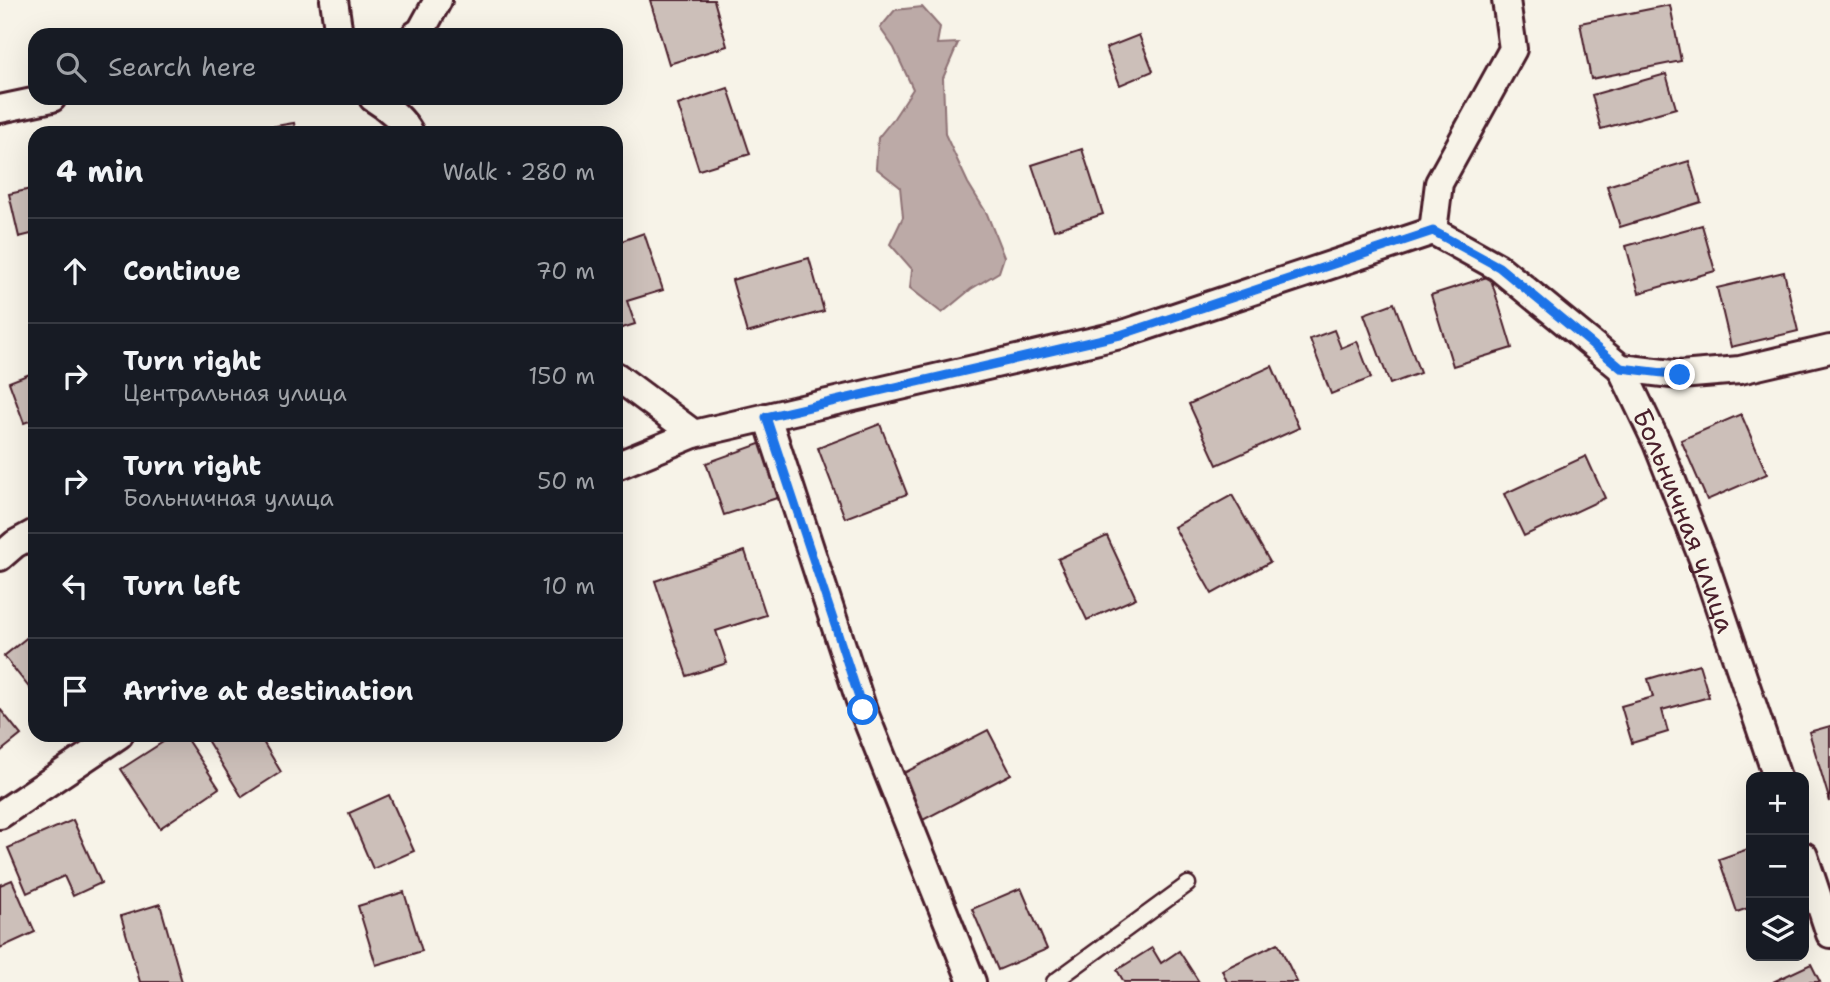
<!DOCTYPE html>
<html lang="en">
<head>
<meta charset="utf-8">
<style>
	body { margin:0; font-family:"Shantell Sans",sans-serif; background:#20242c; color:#f1f3f6 }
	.controls { position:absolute; right:21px; bottom:21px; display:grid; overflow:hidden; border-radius:14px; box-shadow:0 7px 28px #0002 }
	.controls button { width:63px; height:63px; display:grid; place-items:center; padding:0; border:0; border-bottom:2px solid #363941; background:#171b24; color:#f1f3f6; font:35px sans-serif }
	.stop { position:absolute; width:21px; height:21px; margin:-16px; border:5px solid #1a73e8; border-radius:50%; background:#fff }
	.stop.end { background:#1a73e8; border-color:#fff; box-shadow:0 2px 7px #0008 }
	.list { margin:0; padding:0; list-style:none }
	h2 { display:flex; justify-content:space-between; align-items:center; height:91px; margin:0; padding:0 28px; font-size:30px }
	h2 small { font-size:23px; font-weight:400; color:#9ea1a6 }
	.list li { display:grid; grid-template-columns:46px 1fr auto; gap:21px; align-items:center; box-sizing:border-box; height:105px; padding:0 28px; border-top:2px solid #363941 }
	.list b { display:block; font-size:26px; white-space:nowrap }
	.list p { margin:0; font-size:23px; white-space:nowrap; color:#9ea1a6 }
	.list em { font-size:23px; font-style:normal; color:#9ea1a6 }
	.icon { flex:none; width:38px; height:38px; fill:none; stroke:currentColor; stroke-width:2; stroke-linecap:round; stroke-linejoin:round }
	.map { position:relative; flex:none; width:1830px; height:982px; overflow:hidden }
	.search { position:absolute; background:#171b24; box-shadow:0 7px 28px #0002; left:28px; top:28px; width:595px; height:77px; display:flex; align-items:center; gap:18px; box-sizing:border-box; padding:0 24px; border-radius:21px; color:#9ea1a6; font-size:26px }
	.panel { position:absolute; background:#171b24; box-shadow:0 7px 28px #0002; left:28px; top:126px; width:595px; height:616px; border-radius:21px }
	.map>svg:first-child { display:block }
	.water { fill:#bcaaa7; stroke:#8e7275; stroke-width:2 }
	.building { fill:#ccbfb9; stroke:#4a1f2b; stroke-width:2 }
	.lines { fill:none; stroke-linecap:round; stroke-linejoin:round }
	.service-casing { stroke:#4a1f2b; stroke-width:19 }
	.minor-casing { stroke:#4a1f2b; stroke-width:32 }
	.service { stroke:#f7f3e8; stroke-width:14 }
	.minor { stroke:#f7f3e8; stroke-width:26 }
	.route { stroke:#1a73e8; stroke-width:9 }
	.labels { text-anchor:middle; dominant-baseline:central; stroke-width:5; stroke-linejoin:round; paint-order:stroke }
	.street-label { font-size:26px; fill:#4a1f2b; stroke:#f7f3e8 }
</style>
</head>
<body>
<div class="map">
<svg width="1830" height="982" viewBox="0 0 1830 982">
	<rect width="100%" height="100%" fill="#f7f3e8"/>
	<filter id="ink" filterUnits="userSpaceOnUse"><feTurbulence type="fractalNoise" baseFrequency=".0143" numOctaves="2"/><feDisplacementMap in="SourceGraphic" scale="14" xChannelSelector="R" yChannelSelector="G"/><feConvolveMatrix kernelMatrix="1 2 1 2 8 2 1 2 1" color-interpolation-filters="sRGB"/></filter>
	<g filter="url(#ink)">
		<!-- water -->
		<path class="water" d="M922 7 940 27 937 44 958 43 943 78 945 134 968 183 987 214 1004 257 999 272 971 289 942 313 910 288 912 269 890 244 903 217 900 187 876 168 878 138 894 118 913 89 894 48 880 28 895 10Z"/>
		<!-- building -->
		<g class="building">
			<path d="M650 0H714L727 46 669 64Z"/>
			<path d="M1670 5 1681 61 1591 79 1580 23Z"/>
			<path d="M1139 35 1153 71 1120 85 1106 48Z"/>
			<path d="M1666 74 1676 108 1601 129 1592 95Z"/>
			<path d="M728 88 750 154 699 170 678 105Z"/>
			<path d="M294 123 296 133H234Z"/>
			<path d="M1082 149 1103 214 1054 230 1032 165Z"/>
			<path d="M1689 161 1701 202 1620 227 1607 186Z"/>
			<path d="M35 188V233L19 237 9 194Z"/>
			<path d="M1702 225 1715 271 1639 293 1626 246Z"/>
			<path d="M644 233 663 290 627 301 635 324 616 330V243Z"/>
			<path d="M809 258 824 311 747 333 732 280Z"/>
			<path d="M1784 272 1798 331 1731 347 1717 288Z"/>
			<path d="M1490 276 1512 348 1453 366 1431 295Z"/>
			<path d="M1394 303 1420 373 1390 384 1364 314Z"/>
			<path d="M1334 330 1341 348 1357 341 1371 378 1331 394 1310 339Z"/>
			<path d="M1272 366 1299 428 1217 465 1189 404Z"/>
			<path d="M35 372V419L24 423 9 382Z"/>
			<path d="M1741 414 1767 474 1707 500 1681 440Z"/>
			<path d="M880 424 907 494 845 518 818 448Z"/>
			<path d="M762 443 780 497 724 515 706 463Z"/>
			<path d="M1586 456 1605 498 1524 536 1504 494Z"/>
			<path d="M1232 495 1270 562 1212 594 1174 527Z"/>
			<path d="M1107 536 1136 598 1087 620 1058 559Z"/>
			<path d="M745 551 766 615 716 631 727 663 687 676 655 581Z"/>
			<path d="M35 631V695L4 656Z"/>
			<path d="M1699 664 1709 697 1662 710 1668 732 1632 743 1621 706 1653 697 1648 679Z"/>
			<path d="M0 709 21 735 0 752Z"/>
			<path d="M1830 726V802L1809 732Z"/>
			<path d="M988 730 1011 774 923 820 900 775Z"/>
			<path d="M174 735H184L219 788 160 828 121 769Z"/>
			<path d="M204 735H259L281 772 242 797Z"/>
			<path d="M389 795 414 851 373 869 349 813Z"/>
			<path d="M73 820 101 883 73 896 64 876 27 893 8 848Z"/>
			<path d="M1751 848V907L1737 912 1719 859Z"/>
			<path d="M12 880 35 932 0 948V885Z"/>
			<path d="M1021 888 1047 949 998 970 972 909Z"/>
			<path d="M404 892 422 951 376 965 358 906Z"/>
			<path d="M160 904 182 982H140L121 916Z"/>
			<path d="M1278 943 1297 982H1227L1222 970Z"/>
			<path d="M1152 948 1161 963 1179 951 1199 982H1124L1117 970Z"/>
			<path d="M1811 964 1820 982H1773Z"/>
		</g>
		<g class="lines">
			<!-- service casing -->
			<g class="service-casing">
				<path id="service" d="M1054 982 1188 884"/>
			</g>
			<!-- minor casing -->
			<g class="minor-casing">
				<g id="minor">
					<path d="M334 0 339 35"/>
					<path d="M415 35 421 31 438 0"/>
					<path d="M373 98C386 106 402 119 410 133"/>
					<path d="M0 109 52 98"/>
					<path id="s1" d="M1433 231 1498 267 1621 368 1657 443 1703 559 1777 777"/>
					<path d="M1433 231 1439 183 1513 49 1506 0"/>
					<path d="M1621 368 1680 375 1740 370 1830 349"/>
					<path d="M616 376 694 434"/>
					<path d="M767 417 863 710 972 982"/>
					<path d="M616 466 694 434 1120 335 1433 231"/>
					<path d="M0 557 15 544 35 533"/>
					<path d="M0 815 119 735"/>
					<path d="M1804 856 1830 934"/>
				</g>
			</g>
			<!-- service -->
			<use href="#service" class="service"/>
			<!-- minor -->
			<use href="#minor" class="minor"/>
		</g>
	</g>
	<g class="lines" filter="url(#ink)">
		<!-- route -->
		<path class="route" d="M863 710 766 417 1120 335 1433 231 1499 267 1621 368 1680 375"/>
	</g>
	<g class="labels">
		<!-- street labels -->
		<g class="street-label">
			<text stroke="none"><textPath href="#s1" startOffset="399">Больничная улица</textPath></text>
		</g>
	</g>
</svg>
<div class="controls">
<button>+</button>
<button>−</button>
<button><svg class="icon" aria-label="layers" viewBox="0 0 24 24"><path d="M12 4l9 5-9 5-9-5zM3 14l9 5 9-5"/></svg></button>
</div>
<div class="stop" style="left:863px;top:710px"></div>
<div class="stop end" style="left:1680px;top:375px"></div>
<div class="search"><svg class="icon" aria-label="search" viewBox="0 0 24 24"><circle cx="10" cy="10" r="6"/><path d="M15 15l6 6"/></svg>Search here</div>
<section class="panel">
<h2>4 min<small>Walk · 280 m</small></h2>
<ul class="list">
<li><svg class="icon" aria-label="ahead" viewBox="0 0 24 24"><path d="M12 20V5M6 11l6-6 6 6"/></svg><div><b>Continue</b></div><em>70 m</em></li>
<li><svg class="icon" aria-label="right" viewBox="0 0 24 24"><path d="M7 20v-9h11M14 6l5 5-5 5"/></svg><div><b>Turn right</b><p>Центральная улица</p></div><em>150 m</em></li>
<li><svg class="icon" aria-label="right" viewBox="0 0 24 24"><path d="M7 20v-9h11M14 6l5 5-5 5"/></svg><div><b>Turn right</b><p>Больничная улица</p></div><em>50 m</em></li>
<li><svg class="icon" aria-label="left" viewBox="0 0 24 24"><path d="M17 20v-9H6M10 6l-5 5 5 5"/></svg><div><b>Turn left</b></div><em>10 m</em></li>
<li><svg class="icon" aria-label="arrive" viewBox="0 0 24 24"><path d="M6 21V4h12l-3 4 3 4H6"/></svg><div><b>Arrive at destination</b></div></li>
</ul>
</section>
</div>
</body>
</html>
